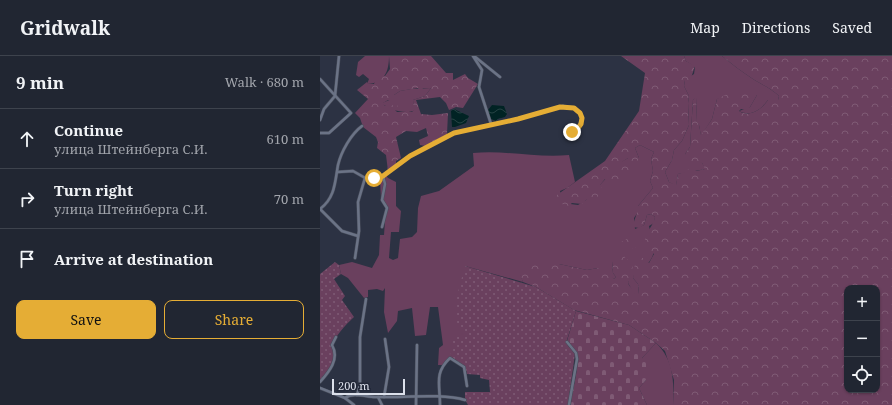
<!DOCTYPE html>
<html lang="en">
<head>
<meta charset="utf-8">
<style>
	body { margin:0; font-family:"Noto Serif",serif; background:#2d323e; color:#f1f3f6 }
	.controls { position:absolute; right:12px; bottom:12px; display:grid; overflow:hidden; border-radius:8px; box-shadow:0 1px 3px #0004 }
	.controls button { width:36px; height:36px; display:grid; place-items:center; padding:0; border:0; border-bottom:1px solid #3e434d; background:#212632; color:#f1f3f6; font:20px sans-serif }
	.scale { position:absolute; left:12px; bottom:10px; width:73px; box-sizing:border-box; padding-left:4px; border:2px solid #dce0eb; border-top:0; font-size:11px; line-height:14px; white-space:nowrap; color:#dce0eb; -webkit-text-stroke:3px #222839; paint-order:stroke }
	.stop { position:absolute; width:12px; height:12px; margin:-9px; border:3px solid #e5ad35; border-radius:50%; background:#fff }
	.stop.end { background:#e5ad35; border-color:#fff; box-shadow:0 1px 4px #0008 }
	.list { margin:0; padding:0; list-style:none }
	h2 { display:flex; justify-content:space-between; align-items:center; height:52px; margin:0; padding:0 16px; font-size:17px }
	h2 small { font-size:13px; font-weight:400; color:#a2a5ac }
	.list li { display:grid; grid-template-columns:26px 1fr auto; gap:12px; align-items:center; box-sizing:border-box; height:60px; padding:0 16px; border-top:1px solid #3e434d }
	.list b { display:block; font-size:15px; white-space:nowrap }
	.list p { margin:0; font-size:13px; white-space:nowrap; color:#a2a5ac }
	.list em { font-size:13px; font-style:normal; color:#a2a5ac }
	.actions { display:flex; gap:8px; padding:12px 16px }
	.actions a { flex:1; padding:9px 0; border:1px solid #e5ad35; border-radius:8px; text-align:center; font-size:14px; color:#e5ad35 }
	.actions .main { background:#e5ad35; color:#111 }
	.icon { flex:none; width:22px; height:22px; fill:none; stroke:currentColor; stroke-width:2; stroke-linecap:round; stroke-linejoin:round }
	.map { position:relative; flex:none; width:572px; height:349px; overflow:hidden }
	header { display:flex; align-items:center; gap:24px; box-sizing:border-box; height:56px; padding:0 20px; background:#212632; border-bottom:1px solid #3e434d }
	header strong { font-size:19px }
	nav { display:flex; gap:22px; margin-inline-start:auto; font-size:14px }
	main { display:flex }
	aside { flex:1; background:#212632 }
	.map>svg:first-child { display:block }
	.grass { fill:#6a405e }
	.forest { fill:url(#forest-crowns); fill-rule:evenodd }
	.cemetery { fill:url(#cemetery-stones) }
	.park { fill:url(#park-dots) }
	.water { fill:url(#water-waves) }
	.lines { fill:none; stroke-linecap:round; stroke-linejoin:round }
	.street-casing { stroke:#484d5b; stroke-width:3.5 }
	.street { stroke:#6b7386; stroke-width:2.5 }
	.route { stroke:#e5ad35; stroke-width:5 }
</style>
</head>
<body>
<header>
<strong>Gridwalk</strong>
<nav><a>Map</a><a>Directions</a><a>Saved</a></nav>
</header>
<main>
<aside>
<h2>9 min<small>Walk · 680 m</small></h2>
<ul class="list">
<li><svg class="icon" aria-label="ahead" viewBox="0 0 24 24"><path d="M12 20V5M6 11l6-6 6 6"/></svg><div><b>Continue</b><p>улица Штейнберга С.И.</p></div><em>610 m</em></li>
<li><svg class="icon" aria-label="right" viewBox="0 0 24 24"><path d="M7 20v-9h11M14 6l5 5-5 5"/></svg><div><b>Turn right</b><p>улица Штейнберга С.И.</p></div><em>70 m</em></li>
<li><svg class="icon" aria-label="arrive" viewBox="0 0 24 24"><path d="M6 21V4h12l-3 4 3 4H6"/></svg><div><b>Arrive at destination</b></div></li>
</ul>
<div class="actions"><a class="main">Save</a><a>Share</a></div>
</aside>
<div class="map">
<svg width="572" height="349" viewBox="0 0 572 349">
	<defs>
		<pattern id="forest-crowns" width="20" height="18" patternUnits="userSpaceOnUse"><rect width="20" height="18" fill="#6a405e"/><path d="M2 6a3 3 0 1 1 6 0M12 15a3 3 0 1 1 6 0" fill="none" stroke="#7f5b75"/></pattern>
		<pattern id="cemetery-stones" width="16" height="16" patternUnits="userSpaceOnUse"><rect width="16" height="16" fill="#6a405e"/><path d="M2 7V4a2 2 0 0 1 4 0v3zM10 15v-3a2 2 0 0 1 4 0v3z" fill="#7f5b75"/></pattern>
		<pattern id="park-dots" width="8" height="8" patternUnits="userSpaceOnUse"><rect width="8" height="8" fill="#6a405e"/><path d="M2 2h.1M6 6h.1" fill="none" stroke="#7f5b75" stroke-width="1.8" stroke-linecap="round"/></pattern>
		<pattern id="water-waves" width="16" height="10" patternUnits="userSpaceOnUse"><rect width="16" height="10" fill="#012324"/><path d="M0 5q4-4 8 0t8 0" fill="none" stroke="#254344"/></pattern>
	</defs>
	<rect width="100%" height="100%" fill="#2c3243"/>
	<!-- grass -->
	<g class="grass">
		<path d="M45 0H69C69 15 65 27 47 28L49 23 43 18 39 21 36 19 38 6Z"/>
		<path d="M364 0H402C412 8 422 16 433 23 444 30 449 31 459 40L458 44H448C441 54 430 61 419 55L430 51 437 39 397 43 392 63 381 80 379 69 377 67 376 42 373 44 370 91 365 98 382 107 386 113 358 118 356 130 349 126 345 116 352 104 354 94 362 85 369 69 368 47 369 40 364 30 365 24 374 18 375 11 366 5Z"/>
		<path d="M111 32 105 40 93 44 95 54C87 59 68 54 62 47L74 42V39L80 35 91 33Z"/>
		<path d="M320 89 334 96 331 103 333 115 330 125 333 132 318 150V156L314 162 315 173 324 169 327 159 331 158 335 161 334 167 329 170C335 199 339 200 314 219L313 222 318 228 319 238 315 239 308 227 310 220 292 205 293 217 296 221 294 223 278 212 267 214 239 208 199 214 203 226 145 210 152 280 131 298 133 302 124 309H118L119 292 123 289 118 251H110L106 279 95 280 92 252 78 255 77 265 68 277 64 256 65 232 63 235 57 233 48 234V241L44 242 28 222 21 218 19 209 32 206 52 212 59 199 60 179H64L66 151 61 144 60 122 66 119 68 122 76 126V150L81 155 79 176H71L69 202 73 204 78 202 80 183 92 181 97 176 98 152 101 140 119 135 154 110 153 97C186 94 216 102 249 99L255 126 247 132 240 135 243 147 258 149 266 144 301 106 308 102H319L315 92Z"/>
		<path d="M336 287C354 304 354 326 353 349H327L319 332 326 324 322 302Z"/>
	</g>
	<!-- forest -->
	<g class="forest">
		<path d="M69 0H111L126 17H133V24L145 18 148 22 158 28 143 52 136 51 129 54 126 47 120 41 96 44 101 58 112 59 128 57 127 78 105 90 100 89 99 84 108 80 106 72 97 76 86 75 76 81 81 102 76 105V109L68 115 66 99 57 92 58 86 56 81 43 71 40 62 35 57 48 43 37 34 47 26 48 28H54L57 20H65L70 13ZM98 32 101 36 103 32H111L105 40 93 44 94 54 92 56H77L75 54 78 50 76 49 65 50 63 47 68 44 74 45V39L80 35Z"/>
		<path d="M301 0H364L366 5 375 10 370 25 365 24 364 30 369 40 368 47 369 69 362 85 354 94 352 104 345 116 349 126 356 129 358 118 365 116 370 112 376 115 385 113 382 107 369 106 365 98 370 91 373 44 376 41 377 66 379 69 381 79 392 63 397 43 415 34 437 39 430 51 426 54 421 53 419 55C430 62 442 53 448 44H458L459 40C449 31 444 30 433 23 422 16 412 8 402 0H572V349H353L354 324 345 295 336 287 309 269 254 254 216 231 203 226 198 214 210 206 239 208 267 214 278 212 285 213 294 223 296 221 293 217 292 205 296 201 303 198 306 203 313 206 312 218 308 227C310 232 314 233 315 238H319L318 228 313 222 315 207 319 202H324L329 207 334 198C314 181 333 175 335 161L331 158 327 159 324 169 319 172 313 171C314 163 318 157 318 150L333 132 330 125 333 115 331 103 334 96 320 89 315 92 319 102 317 106H313L308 102 302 106 308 108 311 114C306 122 302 134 292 135L293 130 285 123 280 129 283 134 276 143 272 141 266 144 262 148 252 147 248 150 243 148 240 149 234 145V141L285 105 319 55 325 17ZM527 232H557V334H527Z"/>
		<path d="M309 178H314L319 185 316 192 314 188 313 192 311 193 310 188H307V192L298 191 297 188 307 183Z"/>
	</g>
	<!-- cemetery -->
	<path class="cemetery" d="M256 255 309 269 336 287 322 302 330 311 326 324 319 332 327 349H251C252 325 266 305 247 285Z"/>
	<!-- park -->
	<g class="park">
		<path d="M15 206 19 209 21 218 14 223 25 240 22 244 34 261C24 270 17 279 11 290 18 303 9 315 0 324V218Z"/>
		<path d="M145 210 216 231 256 255 246 287 255 298 248 349H148L145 343V336H170L169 324 160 322V319L147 318C145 305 134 307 131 299 130 294 132 285 133 279L151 280 137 271C132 252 140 229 145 210Z"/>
	</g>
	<!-- water -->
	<g class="water">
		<path d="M172 49 184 50 187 58 185 61 178 63 176 65 171 63 168 54Z"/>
		<path d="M134 53 149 60 146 67 135 71H132L131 55Z"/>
	</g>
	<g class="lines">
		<!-- street casing -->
		<g class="street-casing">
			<g id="street">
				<path d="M153 0 162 14 159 31 171 68"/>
				<path d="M154 0 180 21"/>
				<path d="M0 23 31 57 9 77H0"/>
				<path d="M0 64 4 53 15 40 19 0"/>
				<path d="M18 116 33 115 47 123H54L63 120 90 100 134 77 198 63 243 50 254 52 260 57 262 62 258 72 252 76"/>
				<path d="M0 153C15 142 15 126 18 109 21 96 31 78 42 70"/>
				<path d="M0 153 22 175 38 180"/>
				<path d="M62 171 67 152 62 144 65 128 63 120"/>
				<path d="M35 202 39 175 38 146 45 122"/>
				<path d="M247 286 256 297 257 303 249 349"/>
				<path d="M0 326C9 316 20 303 12 289L16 281"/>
				<path d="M0 332 25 342 34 349"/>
				<path d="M37 339 40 329V281L46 243"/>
				<path d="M58 341 62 349"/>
				<path d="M64 341 69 311 65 283"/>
				<path d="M25 342C33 336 46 341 55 341 81 342 122 337 145 344"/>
				<path d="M96 349 97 289"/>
				<path d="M120 349C120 328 114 317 130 302L144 311 147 330"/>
			</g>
		</g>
		<!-- street -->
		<use href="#street" class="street"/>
	</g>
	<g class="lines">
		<!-- route -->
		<path class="route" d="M54 122 63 120 90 100 134 77 198 63 240 51 254 52 260 57 262 62 261 68 258 72 252 76"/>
	</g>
</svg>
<div class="controls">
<button>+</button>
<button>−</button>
<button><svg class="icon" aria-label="locate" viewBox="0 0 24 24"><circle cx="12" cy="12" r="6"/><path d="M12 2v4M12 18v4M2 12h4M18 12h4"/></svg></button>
</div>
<div class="scale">200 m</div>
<div class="stop" style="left:54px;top:122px"></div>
<div class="stop end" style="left:252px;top:76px"></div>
</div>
</main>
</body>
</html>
